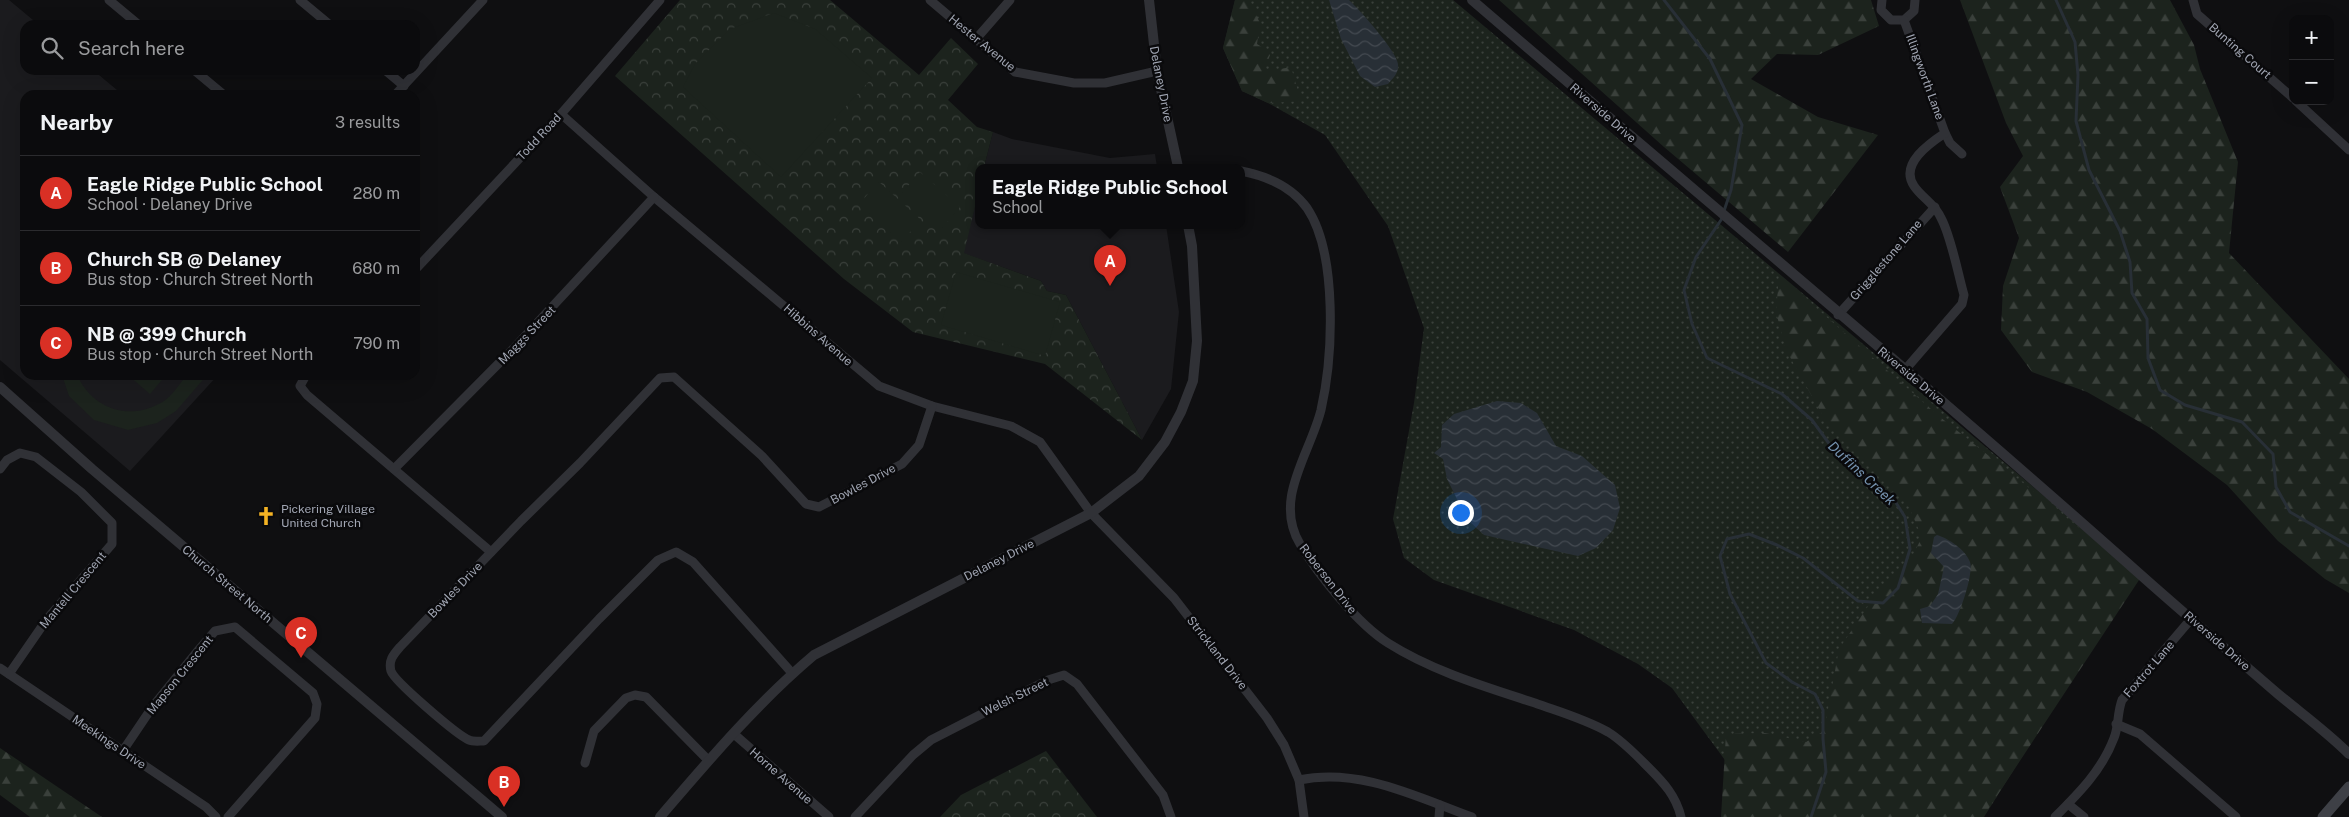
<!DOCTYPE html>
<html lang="en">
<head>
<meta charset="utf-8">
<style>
	body { margin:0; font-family:"Public Sans",sans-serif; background:#141416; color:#f1f3f6 }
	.controls { position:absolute; right:15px; top:15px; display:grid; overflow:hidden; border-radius:10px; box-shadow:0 5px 20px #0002 }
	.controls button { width:45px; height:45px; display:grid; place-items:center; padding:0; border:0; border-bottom:1px solid #2b2b2e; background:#0b0b0d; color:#f1f3f6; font:25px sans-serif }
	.you { position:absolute; left:1460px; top:512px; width:18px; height:18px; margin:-12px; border:4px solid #fff; border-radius:50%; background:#1a73e8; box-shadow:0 0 0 8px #1a73e833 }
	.badge { display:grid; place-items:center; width:32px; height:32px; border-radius:50%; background:#d93025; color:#fff; font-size:16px; font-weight:700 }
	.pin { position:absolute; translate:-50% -41px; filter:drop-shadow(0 1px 2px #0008) }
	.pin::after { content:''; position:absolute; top:26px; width:18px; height:15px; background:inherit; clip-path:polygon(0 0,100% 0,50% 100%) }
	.popup { position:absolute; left:975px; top:164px; width:270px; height:65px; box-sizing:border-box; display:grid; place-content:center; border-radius:10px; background:#0b0b0d; filter:drop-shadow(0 1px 4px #0005); font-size:16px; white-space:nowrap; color:#9a9b9d }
	.popup b { font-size:19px; color:#f1f3f6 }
	.popup::after { content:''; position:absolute; left:50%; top:100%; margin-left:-10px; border:10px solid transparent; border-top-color:#0b0b0d }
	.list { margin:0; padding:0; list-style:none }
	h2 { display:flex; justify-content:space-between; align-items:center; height:65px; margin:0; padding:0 20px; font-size:21px }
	h2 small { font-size:16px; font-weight:400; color:#9a9b9d }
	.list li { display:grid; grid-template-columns:32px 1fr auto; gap:15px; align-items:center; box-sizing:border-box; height:75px; padding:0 20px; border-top:1px solid #2b2b2e }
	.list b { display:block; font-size:19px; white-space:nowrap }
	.list p { margin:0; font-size:16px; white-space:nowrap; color:#9a9b9d }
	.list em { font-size:16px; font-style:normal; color:#9a9b9d }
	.icon { flex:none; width:28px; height:28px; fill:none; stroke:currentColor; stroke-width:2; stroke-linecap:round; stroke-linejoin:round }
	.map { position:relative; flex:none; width:2349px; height:817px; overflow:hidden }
	.search { position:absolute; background:#0b0b0d; box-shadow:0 5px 20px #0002; left:20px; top:20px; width:400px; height:55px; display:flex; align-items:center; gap:12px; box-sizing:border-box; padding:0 18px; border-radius:15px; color:#9a9b9d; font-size:19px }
	.panel { position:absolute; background:#0b0b0d; box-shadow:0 5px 20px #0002; left:20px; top:90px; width:400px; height:290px; border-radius:15px }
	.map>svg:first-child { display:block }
	.built { fill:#1b1b1e }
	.grass { fill:url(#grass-dots) }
	.forest { fill:url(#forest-firs) }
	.park { fill:url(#park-crowns) }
	.pitch { fill:#1c231d }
	.water { fill:url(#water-waves) }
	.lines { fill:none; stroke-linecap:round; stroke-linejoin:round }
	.stream { stroke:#282f36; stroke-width:3 }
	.minor { stroke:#303136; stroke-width:9 }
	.tertiary { stroke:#303136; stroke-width:10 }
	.secondary { stroke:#3e4046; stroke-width:11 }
	.labels { text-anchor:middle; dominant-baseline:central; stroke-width:5; stroke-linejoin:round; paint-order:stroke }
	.street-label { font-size:12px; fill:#a0a5b2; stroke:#0a0a0c }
	.poi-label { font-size:12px; fill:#a0a5b2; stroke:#0a0a0c; text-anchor:start }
	.water-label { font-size:14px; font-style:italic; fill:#7592af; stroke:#0a0a0c }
</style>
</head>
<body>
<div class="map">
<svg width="2349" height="817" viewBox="0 0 2349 817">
	<defs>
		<pattern id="grass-dots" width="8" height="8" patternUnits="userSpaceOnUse" patternTransform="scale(1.25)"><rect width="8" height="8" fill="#1c231d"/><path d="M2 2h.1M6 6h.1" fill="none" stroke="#3a403b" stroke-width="1.8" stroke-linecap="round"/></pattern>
		<pattern id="forest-firs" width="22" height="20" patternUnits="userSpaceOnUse" patternTransform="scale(1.25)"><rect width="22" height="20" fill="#1c231d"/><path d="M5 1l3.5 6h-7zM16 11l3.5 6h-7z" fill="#3a403b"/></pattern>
		<pattern id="park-crowns" width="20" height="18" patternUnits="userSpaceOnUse" patternTransform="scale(1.25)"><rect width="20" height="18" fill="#1c231d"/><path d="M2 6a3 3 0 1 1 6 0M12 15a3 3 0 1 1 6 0" fill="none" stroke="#3a403b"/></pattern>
		<pattern id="water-waves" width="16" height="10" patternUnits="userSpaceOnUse" patternTransform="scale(1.25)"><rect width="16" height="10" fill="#282f36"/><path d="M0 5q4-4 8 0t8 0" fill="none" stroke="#444a51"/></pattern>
	</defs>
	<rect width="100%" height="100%" fill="#0f0f11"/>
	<!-- built -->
	<g class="built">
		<path d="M0 0H9L39 25H25V70H93L123 95H25V375H218L130 471 0 360Z"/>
		<path d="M993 132 1012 139 1110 158 1155 154 1157 167H984Z"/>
		<path d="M979 190V225H1166L1179 312 1171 389 1142 440 1066 295 1047 291 1041 281 963 253Z"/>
	</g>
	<!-- grass -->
	<path class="grass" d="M1235 0H1453L2137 574 1984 817H1738L1733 771 1672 688 1638 664 1574 630 1434 580 1404 558 1393 519 1414 403 1424 328 1388 226 1325 135 1268 103 1242 91 1223 48Z"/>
	<!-- forest -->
	<g class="forest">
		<path d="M1235 0H1251L1250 3 1260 23 1257 44 1265 49 1270 55 1264 72 1291 67 1301 101 1268 103 1242 91 1223 48Z"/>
		<path d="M1499 0H1871L1879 26 1818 55 1777 54 1751 79 1818 117 1878 135 1788 252 1664 147Z"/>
		<path d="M1960 0H2170L2194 45 2200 69 2238 162 2229 253 2349 379V593L2325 579 2278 541 2227 485 2152 429 2087 392 2032 372 2001 330 2003 286 2019 238 2000 187 2023 156 2006 123Z"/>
		<path d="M1779 275 1940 417 2141 577 1983 817H1721L1726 734 1765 733 1806 742 1824 731 1839 649 1879 590 1908 565 1922 537 1905 498 1873 470 1828 425 1786 350 1776 312Z"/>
		<path d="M0 748 102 817H30L0 795Z"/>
	</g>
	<!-- park -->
	<g class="park">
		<path d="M680 0H830L919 75 951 38 978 64 948 100 977 127 993 132 984 167H979V190L964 253 1041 281 1047 291 1066 295 1142 440 1045 364 913 332 844 279 615 76Z"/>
		<path d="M1046 751 1097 817H940L961 795Z"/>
	</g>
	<!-- pitch -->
	<g class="pitch">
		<path d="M774 13 815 29 872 78 781 177 683 87 695 64 730 29Z"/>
		<path d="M920 172 960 207 942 228 902 193Z"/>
		<path d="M879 182 921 220 901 242 859 204Z"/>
		<path d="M956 272 1060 302 1045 356 941 325Z"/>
		<path d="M62 375H77C93 410 131 422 164 401 172 396 180 383 187 375H207L176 411 157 423 128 430 94 420 69 396Z"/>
		<path d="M128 375H166L150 394Z"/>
	</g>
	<!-- water -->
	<g class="water">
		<path d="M1329 0H1349C1360 10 1397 52 1398 64 1399 73 1393 78 1388 84L1375 87 1360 76 1341 39Z"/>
		<path d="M1497 401 1521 403 1537 413 1556 446 1582 456 1615 485 1620 508 1613 530 1596 548 1578 556 1484 535 1467 519 1447 479 1443 459 1434 453 1441 447 1442 425 1454 414Z"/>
		<path d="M1937 535C1949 539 1965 549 1970 562 1974 572 1960 616 1952 624L1922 623 1920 609 1930 606 1938 594 1944 567 1931 553 1934 537Z"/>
	</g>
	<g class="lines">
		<!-- stream -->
		<g class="stream">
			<path d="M1664 0 1710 59 1742 125 1731 190 1721 220 1696 257 1684 290 1692 324 1707 358 1782 394 1812 420 1833 449 1893 498 1905 517 1910 549 1898 588 1883 603 1858 601 1803 558 1777 545 1749 534 1727 539 1720 556 1730 594 1766 663 1792 682 1815 694 1823 710V739L1826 772 1811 817"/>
			<path d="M2056 0 2075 42 2078 75 2076 121 2089 170 2120 231 2130 262 2132 293 2147 319 2148 358 2160 390 2185 405 2242 422 2273 454 2276 487 2290 512 2349 546"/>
		</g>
		<!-- minor -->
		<g class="minor">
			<path d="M109 0 139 25"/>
			<path d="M300 0 330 25"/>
			<path d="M930 0 1015 72 1074 83H1105L1157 71"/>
			<path d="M1882 0 1881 10 1891 20H1904L1914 11 1915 0"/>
			<path d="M2193 0 2197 14 2293 98"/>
			<path d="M976 39 1010 0"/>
			<path d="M194 70 224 95"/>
			<path d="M385 70 404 86"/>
			<path d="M395 95 483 0"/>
			<path d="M2296 101 2349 150"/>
			<path d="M561 114 654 197 879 386 932 406 1011 426 1040 442 1091 513 1174 598 1267 718 1284 745 1299 780 1304 817"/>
			<path d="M1945 133 1950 143 1962 154"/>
			<path d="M1241 171C1267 176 1291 186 1307 208 1338 254 1333 357 1321 410 1310 454 1273 499 1300 544 1318 575 1358 624 1388 643 1432 671 1486 687 1535 703 1560 712 1585 719 1608 732 1623 741 1637 756 1649 768 1664 783 1676 796 1681 817"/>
			<path d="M415 270 561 114 660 0"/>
			<path d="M1838 315 1935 207"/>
			<path d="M1904 371 1962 304 1964 295C1958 274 1951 236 1941 218 1935 204 1922 198 1914 186 1899 164 1930 143 1945 133L1904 20"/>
			<path d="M306 375 300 386 307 395 491 552"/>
			<path d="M0 469 7 460 20 453 36 457 81 492 112 523V544L47 619 9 674"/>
			<path d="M394 469 513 349 654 197"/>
			<path d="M0 668 206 807 216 817"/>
			<path d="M792 673 693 562 676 552 658 560 599 619 484 741C479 741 473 742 469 740 457 735 394 681 391 671 388 660 394 654 400 647L521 521 580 463 660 378 674 377 762 456 806 504 819 507 902 464 919 445 932 406"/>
			<path d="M2116 724 2140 734 2236 817"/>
			<path d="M734 734 829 817"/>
			<path d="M122 752 153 706 196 653 215 631 235 627 313 693 317 704 315 718 228 817"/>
			<path d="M585 763 594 731 626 698 635 695 646 697 708 760"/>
			<path d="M1299 780C1359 767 1417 797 1472 817"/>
			<path d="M2068 804 2084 817"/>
			<path d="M855 817 913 755 931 740 1048 680 1064 675 1077 684 1163 795 1171 817"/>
			<path d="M1439 817 1440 805"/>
			<path d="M2055 817C2079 793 2102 770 2114 738 2119 726 2117 713 2122 700L2191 619"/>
		</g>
		<!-- tertiary -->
		<g class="tertiary">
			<path d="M1149 0 1157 71 1178 167"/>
			<path d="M1472 0C1695 192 1922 380 2142 576 2187 616 2233 655 2278 694 2302 714 2327 732 2349 754"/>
			<path d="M0 387 92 469 502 817"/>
			<path d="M660 817C708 761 757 703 814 655L1091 513 1139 476 1165 442 1181 412 1193 381 1197 341 1192 246 1188 225"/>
		</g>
		<!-- secondary -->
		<path class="secondary" d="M2323 817 2349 787"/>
	</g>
	<!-- icons -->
	<defs>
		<g id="church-bare" transform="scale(1.5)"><path d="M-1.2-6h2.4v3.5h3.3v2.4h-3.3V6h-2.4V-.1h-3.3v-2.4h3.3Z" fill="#f4b324" stroke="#0a0a0c" stroke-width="2.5" paint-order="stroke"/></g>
	</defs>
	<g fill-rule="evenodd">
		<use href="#church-bare" x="266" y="516"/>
	</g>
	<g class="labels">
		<!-- street labels -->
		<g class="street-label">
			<text transform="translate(982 43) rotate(39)">Hester Avenue</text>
			<text transform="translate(2240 51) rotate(41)">Bunting Court</text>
			<text transform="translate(1925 77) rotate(70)">Illingworth Lane</text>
			<text transform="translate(1161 84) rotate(79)">Delaney Drive</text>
			<text transform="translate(1603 113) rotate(41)">Riverside Drive</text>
			<text transform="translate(539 137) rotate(-47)">Todd Road</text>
			<text transform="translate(1886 260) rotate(-49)">Grigglestone Lane</text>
			<text transform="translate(527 335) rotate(-46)">Maggs Street</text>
			<text transform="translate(818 335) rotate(41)">Hibbins Avenue</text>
			<text transform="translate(1911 376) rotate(40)">Riverside Drive</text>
			<text transform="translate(863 484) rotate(-28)">Bowles Drive</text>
			<text transform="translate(999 560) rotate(-27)">Delaney Drive</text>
			<text transform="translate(1328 579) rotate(52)">Roberson Drive</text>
			<text transform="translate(227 584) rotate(40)">Church Street North</text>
			<text transform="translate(73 590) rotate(-50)">Mantell Crescent</text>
			<text transform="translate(455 590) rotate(-46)">Bowles Drive</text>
			<text transform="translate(2217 641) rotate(41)">Riverside Drive</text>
			<text transform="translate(1217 653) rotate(52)">Strickland Drive</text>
			<text transform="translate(2149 669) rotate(-49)">Foxtrot Lane</text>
			<text transform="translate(180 675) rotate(-51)">Mapson Crescent</text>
			<text transform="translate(1015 697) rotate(-26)">Welsh Street</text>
			<text transform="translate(109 742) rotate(34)">Meekings Drive</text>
			<text transform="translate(781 776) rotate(41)">Horne Avenue</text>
		</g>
		<!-- poi labels -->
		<g class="poi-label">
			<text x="281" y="509">Pickering Village<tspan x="281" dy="14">United Church</tspan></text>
		</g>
		<!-- water labels -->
		<g class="water-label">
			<text transform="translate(1862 473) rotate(43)">Duffins Creek</text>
		</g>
	</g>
</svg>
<div class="controls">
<button>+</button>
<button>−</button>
</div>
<div class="you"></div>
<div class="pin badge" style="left:1110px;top:286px">A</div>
<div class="popup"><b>Eagle Ridge Public School</b>School</div>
<div class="pin badge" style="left:504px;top:807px">B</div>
<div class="pin badge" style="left:301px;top:658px">C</div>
<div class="search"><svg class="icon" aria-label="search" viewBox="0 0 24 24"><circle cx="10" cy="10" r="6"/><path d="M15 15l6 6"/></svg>Search here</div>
<section class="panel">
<h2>Nearby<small>3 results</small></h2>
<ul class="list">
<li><span class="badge">A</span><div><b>Eagle Ridge Public School</b><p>School · Delaney Drive</p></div><em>280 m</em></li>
<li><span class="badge">B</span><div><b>Church SB @ Delaney</b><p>Bus stop · Church Street North</p></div><em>680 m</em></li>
<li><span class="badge">C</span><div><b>NB @ 399 Church</b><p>Bus stop · Church Street North</p></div><em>790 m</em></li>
</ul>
</section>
</div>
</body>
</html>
